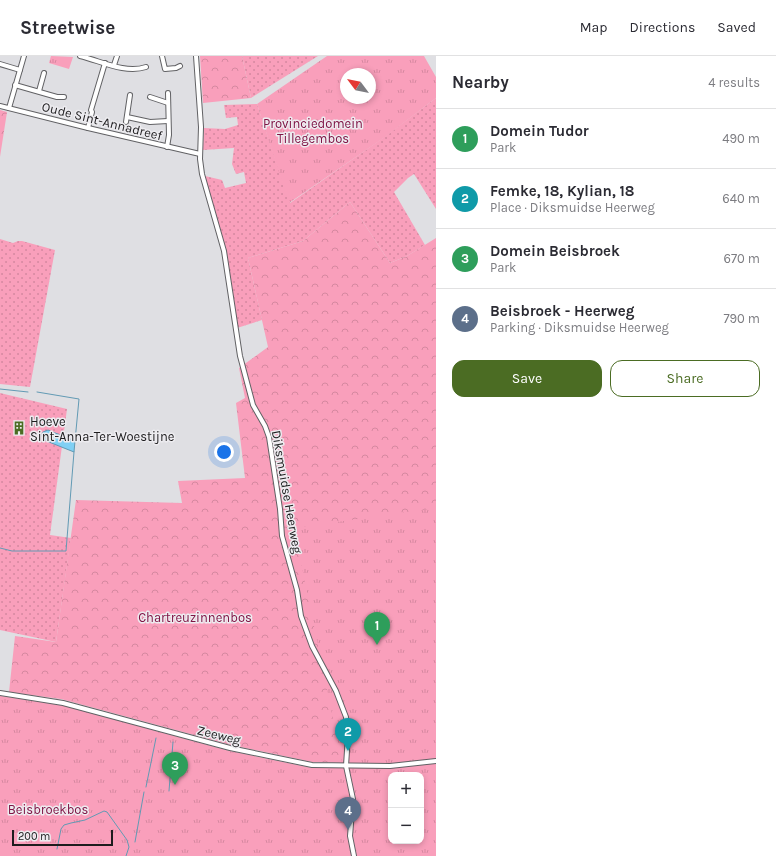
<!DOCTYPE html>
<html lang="en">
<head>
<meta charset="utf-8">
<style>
	body { margin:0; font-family:Karla,sans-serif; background:#f2f2f3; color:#2b2b33 }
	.controls { position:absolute; right:12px; bottom:12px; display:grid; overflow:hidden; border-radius:8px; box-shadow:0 2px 6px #0003 }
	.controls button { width:36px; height:36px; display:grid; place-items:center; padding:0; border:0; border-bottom:1px solid #e1e1e2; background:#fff; color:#2b2b33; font:20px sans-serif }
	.compass { position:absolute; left:340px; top:12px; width:36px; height:36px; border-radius:50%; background:#fff; box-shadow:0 2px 6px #0003; rotate:302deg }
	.scale { position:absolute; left:12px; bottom:10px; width:101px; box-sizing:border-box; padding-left:4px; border:2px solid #1d1c1e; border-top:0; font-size:11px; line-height:14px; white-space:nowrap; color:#1d1c1e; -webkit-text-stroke:3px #edecf0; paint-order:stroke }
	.you { position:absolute; left:224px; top:396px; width:14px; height:14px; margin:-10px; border:3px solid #fff; border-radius:50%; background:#1a73e8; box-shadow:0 0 0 6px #1a73e833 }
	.badge { display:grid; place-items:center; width:26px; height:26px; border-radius:50%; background:#4b6c23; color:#fff; font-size:13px; font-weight:700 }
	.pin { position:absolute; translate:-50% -33px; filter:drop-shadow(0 1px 2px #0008) }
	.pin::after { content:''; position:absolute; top:21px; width:14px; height:12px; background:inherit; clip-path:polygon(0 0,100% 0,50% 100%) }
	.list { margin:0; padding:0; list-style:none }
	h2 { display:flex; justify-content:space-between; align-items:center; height:52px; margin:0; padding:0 16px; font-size:17px }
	h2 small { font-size:13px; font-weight:400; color:#7c7c81 }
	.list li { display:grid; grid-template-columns:26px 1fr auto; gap:12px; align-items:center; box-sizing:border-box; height:60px; padding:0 16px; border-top:1px solid #e1e1e2 }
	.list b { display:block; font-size:15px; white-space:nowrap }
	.list p { margin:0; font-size:13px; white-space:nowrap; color:#7c7c81 }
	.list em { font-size:13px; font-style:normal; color:#7c7c81 }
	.actions { display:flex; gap:8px; padding:12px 16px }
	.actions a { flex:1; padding:9px 0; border:1px solid #4b6c23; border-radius:12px; text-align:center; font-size:14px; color:#4b6c23 }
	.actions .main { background:#4b6c23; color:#fff }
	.map { position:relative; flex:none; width:436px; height:800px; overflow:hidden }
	header { display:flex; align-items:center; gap:24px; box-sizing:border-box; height:56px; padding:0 20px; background:#fff; border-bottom:1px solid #e1e1e2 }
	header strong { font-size:19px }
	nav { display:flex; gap:22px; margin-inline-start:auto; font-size:14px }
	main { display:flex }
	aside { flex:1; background:#fff }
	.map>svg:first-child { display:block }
	.grass { fill:url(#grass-dots) }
	.forest { fill:url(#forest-crowns); fill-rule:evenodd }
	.park { fill:url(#park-tufts); fill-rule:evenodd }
	.water { fill:#80d0f4; stroke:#629ab4 }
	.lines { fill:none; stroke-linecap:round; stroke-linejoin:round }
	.stream { stroke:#629ab4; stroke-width:1 }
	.minor-casing { stroke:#616164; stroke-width:6 }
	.minor { stroke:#fff; stroke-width:4 }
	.labels { text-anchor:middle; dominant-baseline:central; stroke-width:3; stroke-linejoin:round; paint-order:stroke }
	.street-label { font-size:13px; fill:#1d1c1e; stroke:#edecf0 }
	.park-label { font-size:13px; fill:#801445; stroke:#edecf0 }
	.poi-label { font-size:13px; fill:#1d1c1e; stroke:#edecf0; text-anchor:start }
</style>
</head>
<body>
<header>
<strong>Streetwise</strong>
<nav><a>Map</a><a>Directions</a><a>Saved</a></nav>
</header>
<main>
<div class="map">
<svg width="436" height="800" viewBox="0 0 436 800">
	<defs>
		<pattern id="grass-dots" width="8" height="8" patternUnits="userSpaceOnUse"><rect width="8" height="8" fill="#f99fbb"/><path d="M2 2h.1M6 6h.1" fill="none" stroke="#d588a0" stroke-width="1.8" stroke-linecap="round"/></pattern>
		<pattern id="forest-crowns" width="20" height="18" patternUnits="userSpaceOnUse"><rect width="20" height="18" fill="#f99fbb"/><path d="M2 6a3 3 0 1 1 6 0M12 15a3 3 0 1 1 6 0" fill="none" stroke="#d588a0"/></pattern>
		<pattern id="park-tufts" width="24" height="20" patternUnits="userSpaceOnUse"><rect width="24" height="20" fill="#f99fbb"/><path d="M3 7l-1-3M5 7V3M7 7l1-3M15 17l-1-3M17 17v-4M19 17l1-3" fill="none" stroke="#d588a0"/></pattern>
	</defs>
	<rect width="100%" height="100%" fill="#dfdfe3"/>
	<!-- grass -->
	<g class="grass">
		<path d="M242 0H318L251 42Z"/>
		<path d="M436 42V153L414 118 408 122 394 136 425 189 407 200 390 207 350 146 303 185 248 202 262 264 237 272 227 204 205 120 222 124 225 132 246 127 244 116 236 118 232 108 234 92 203 94 204 72 225 73 238 69 237 61 226 62 224 49 257 48 290 147 383 82Z"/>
		<path d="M0 183 13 187 18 185H22L55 194 30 331 0 328Z"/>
		<path d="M0 337 67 353 50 479 71 482 56 586 0 574Z"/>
	</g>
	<!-- forest -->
	<g class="forest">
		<path d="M200 0H242L251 42 203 47Z"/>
		<path d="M0 54 7 56 0 101Z"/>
		<path d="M350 146 390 207 407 200 436 182V800H0V640L64 650 229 695 311 712H343L342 707 312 706 231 689 61 643 9 636 15 580 56 586 76 444 182 447 178 425 245 422 236 347 245 342 239 312 268 291 248 202 303 185ZM391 719H421V785H391Z"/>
	</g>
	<!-- park -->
	<g class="park">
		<path d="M51 0 73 1 69 13 49 7Z"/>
		<path d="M327 0H424L436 21V42L385 81 289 147 257 48ZM346 18H370V42H346Z"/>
		<path d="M436 452V800H0V640L64 650 229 695 311 712H343L342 707 294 472ZM391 719H421V785H391Z"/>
	</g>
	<!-- water -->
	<path class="water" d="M48 374 75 385 74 396 44 384 41 379 43 376Z"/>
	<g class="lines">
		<!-- stream -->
		<g class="stream">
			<path d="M0 333 28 336"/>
			<path d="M37 336 79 343 75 385"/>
			<path d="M0 492 12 495H66L74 396"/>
			<path d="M146 731 156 682"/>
			<path d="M169 735 173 686"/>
			<path d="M135 786 144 736"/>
			<path d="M57 793 61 773 64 769 71 767 85 764 104 755 107 756 127 784 129 791 126 800"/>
		</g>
		<!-- minor casing -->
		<g class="minor-casing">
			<g id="minor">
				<path d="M80 0C101 5 125 18 146 11"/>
				<path d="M162 0 165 13 176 12 180 10"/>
				<path d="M196 0 201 71 200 103 202 118 224 195 240 300 253 349 265 370 269 381 280 453 282 480 297 534 301 560 312 590 336 635 346 661 348 679 346 710 353 743 350 780 354 800"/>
				<path d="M0 8 20 14"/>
				<path d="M114 9 117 0"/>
				<path d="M15 29 57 41H64"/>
				<path d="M39 35 44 17"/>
				<path d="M150 41 168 47"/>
				<path d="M0 50 88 72 200 98"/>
				<path d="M9 52 24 0"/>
				<path d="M127 61 150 66 168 65"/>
				<path d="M126 66 130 39"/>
				<path d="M88 72 92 56 91 54 105 7"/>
				<path d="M167 91 169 79 168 37"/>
				<path d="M0 637 63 647 230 692 312 709 390 710 436 705"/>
			</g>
		</g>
		<!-- minor -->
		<use href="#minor" class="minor"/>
	</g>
	<!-- icons -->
	<defs>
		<g id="building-bare" transform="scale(1.08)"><path d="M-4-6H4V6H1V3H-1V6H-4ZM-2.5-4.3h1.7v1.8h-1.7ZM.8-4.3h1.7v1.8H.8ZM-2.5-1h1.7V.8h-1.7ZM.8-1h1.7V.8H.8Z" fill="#4b6c23" stroke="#edecf0" stroke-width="2.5" paint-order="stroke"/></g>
	</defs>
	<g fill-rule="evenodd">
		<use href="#building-bare" x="19" y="372"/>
	</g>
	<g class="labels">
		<!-- street labels -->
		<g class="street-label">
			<text transform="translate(102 65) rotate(14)">Oude Sint-Annadreef</text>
			<text transform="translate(287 436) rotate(80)">Diksmuidse Heerweg</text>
			<text transform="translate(219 679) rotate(14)">Zeeweg</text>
		</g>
		<!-- park labels -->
		<g class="park-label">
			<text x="313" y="67">Provinciedomein<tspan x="313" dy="15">Tillegembos</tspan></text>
			<text x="195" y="561">Chartreuzinnenbos</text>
			<text x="48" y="753">Beisbroekbos</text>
		</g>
		<!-- poi labels -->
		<g class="poi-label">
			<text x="30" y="365">Hoeve<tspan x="30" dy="15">Sint-Anna-Ter-Woestijne</tspan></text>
		</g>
	</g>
</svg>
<div class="controls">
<button>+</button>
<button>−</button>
</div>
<svg class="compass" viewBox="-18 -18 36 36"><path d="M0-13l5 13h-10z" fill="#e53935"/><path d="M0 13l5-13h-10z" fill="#7c7c81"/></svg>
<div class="scale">200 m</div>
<div class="you"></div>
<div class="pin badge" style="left:377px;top:589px;background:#2e9e5b">1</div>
<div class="pin badge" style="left:348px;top:695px;background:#0f9aa8">2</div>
<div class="pin badge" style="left:175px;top:729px;background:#2e9e5b">3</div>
<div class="pin badge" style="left:348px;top:774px;background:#5c6f8a">4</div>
</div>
<aside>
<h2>Nearby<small>4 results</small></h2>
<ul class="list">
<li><span class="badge" style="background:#2e9e5b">1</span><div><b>Domein Tudor</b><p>Park</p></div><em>490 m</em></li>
<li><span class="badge" style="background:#0f9aa8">2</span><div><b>Femke, 18, Kylian, 18</b><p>Place · Diksmuidse Heerweg</p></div><em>640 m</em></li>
<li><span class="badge" style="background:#2e9e5b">3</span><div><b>Domein Beisbroek</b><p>Park</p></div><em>670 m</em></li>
<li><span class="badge" style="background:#5c6f8a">4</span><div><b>Beisbroek - Heerweg</b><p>Parking · Diksmuidse Heerweg</p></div><em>790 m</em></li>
</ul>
<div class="actions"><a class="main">Save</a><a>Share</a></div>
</aside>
</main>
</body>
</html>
